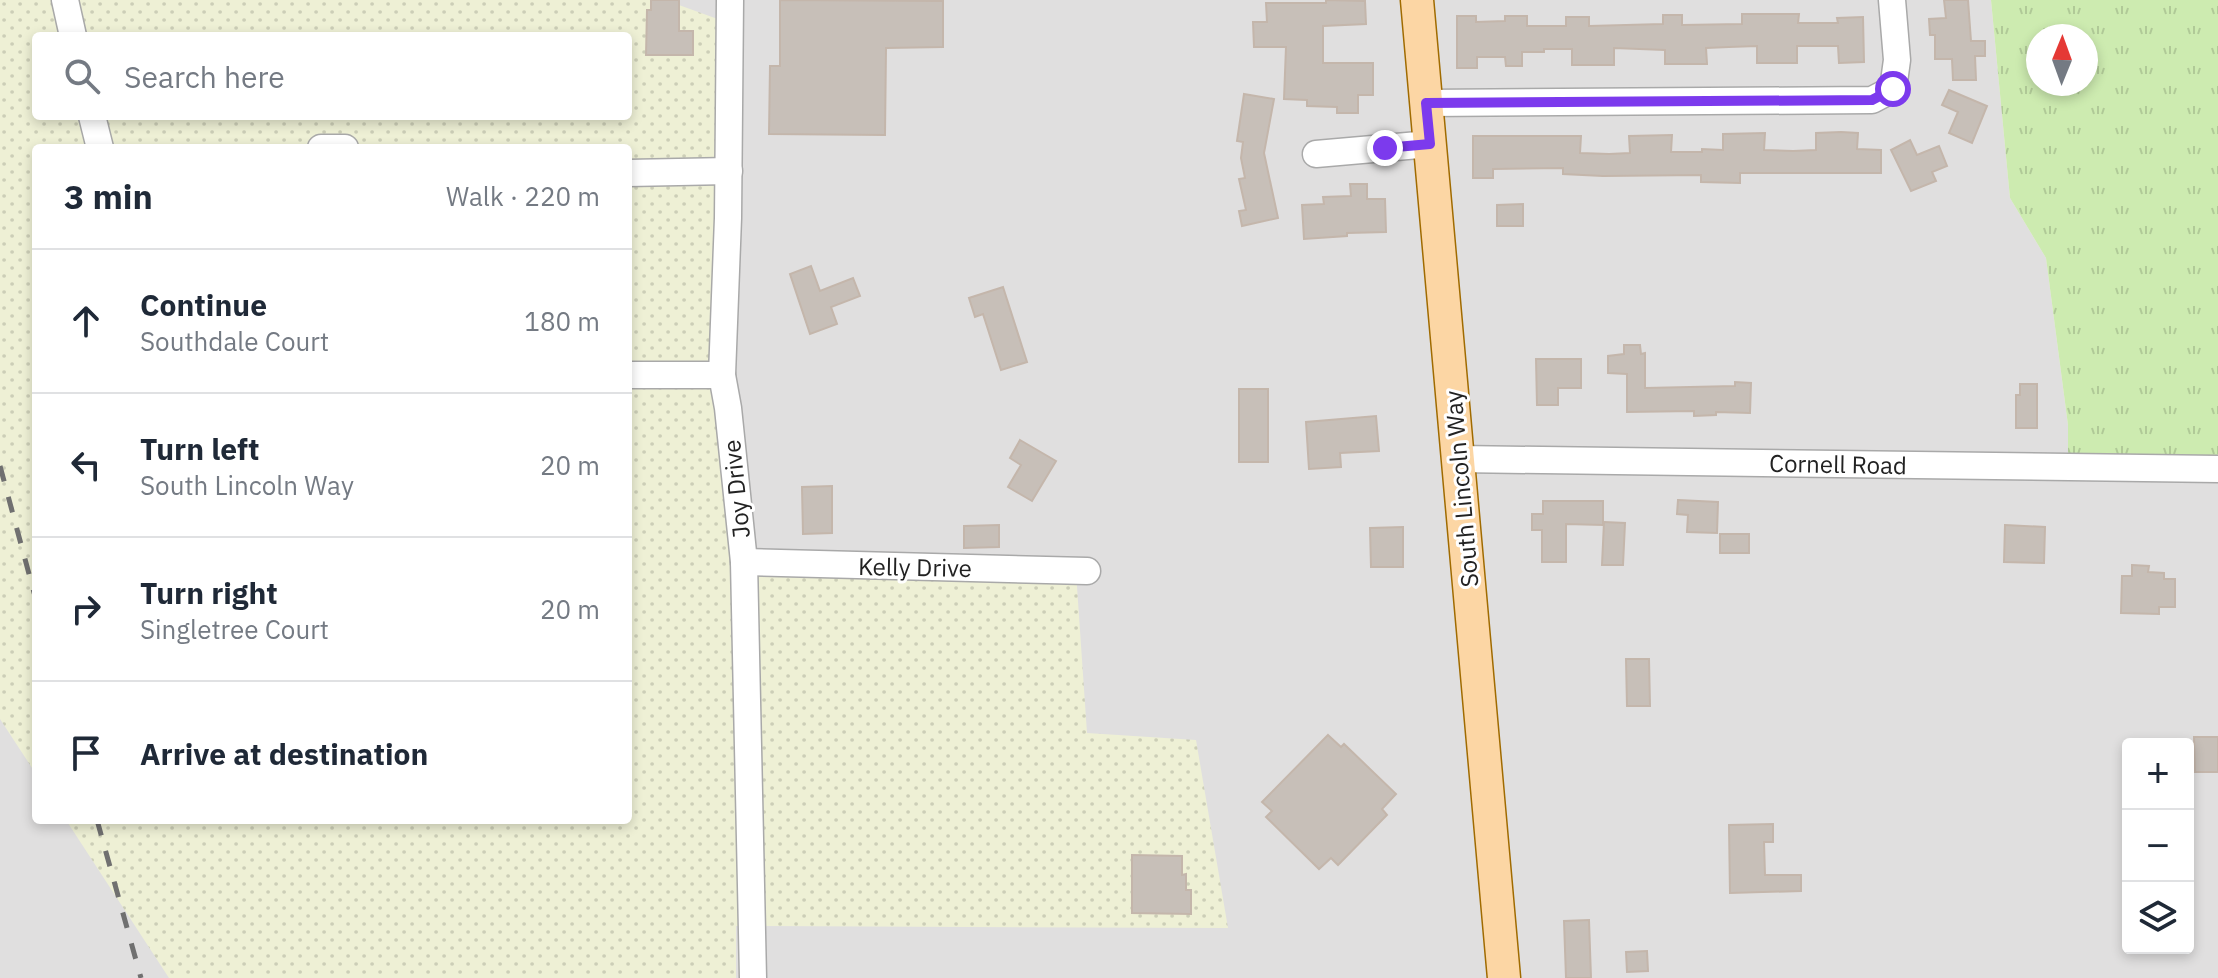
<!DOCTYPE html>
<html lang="en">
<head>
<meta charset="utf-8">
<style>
	body { margin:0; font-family:"IBM Plex Sans",sans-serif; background:#f2f2f3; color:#1f2937 }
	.controls { position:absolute; right:24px; bottom:24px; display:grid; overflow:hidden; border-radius:8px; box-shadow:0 4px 12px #0003 }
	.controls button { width:72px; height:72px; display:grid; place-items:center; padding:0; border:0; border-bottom:2px solid #e0e1e3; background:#fff; color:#1f2937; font:40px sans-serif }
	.compass { position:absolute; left:2026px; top:24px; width:72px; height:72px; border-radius:50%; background:#fff; box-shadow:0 4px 12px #0003; rotate:1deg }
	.stop { position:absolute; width:24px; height:24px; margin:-18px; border:6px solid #7c3aed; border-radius:50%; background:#fff }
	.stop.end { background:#7c3aed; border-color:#fff; box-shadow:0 2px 8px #0008 }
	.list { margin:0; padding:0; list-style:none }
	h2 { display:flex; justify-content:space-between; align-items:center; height:104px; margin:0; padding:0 32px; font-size:34px }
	h2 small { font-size:26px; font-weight:400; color:#747a83 }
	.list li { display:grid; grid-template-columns:52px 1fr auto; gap:24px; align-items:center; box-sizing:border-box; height:144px; padding:0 32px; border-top:2px solid #e0e1e3 }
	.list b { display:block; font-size:30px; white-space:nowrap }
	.list p { margin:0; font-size:26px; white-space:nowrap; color:#747a83 }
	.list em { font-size:26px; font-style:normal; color:#747a83 }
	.icon { flex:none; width:44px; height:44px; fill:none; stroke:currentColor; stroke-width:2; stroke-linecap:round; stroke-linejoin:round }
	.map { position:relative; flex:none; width:2218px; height:978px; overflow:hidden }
	.search { position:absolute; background:#fff; box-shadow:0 4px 12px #0003; left:32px; top:32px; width:600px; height:88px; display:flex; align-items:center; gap:20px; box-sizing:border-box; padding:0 28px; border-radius:8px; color:#747a83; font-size:30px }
	.panel { position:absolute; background:#fff; box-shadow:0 4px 12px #0003; left:32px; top:144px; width:600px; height:680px; border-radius:8px }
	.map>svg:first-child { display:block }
	.residential { fill:#e0dfdf; fill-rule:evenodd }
	.farmland { fill:url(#farmland-dots); fill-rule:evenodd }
	.grass { fill:url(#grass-tufts); fill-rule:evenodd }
	.building { fill:#c7bfb8; stroke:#c4b6ab; stroke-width:2 }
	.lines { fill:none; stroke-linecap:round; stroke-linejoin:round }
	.minor-casing { stroke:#a9a9a9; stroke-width:29 }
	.major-casing { stroke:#a06b00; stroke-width:35 }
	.minor { stroke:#fff; stroke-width:26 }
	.major { stroke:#fcd6a4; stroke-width:32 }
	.rail { stroke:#707070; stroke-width:5; stroke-dasharray:16 16; stroke-linecap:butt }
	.route { stroke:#7c3aed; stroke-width:10 }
	.labels { text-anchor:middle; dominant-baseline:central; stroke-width:6; stroke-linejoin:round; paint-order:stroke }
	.street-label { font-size:24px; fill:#222; stroke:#fff }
</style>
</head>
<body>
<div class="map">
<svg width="2218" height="978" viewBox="0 0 2218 978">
	<defs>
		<pattern id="farmland-dots" width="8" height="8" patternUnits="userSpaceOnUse" patternTransform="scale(2)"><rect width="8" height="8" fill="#eef0d5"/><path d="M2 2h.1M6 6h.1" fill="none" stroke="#ccceb7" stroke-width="1.8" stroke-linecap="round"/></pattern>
		<pattern id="grass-tufts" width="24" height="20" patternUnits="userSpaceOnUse" patternTransform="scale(2)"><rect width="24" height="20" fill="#cdebb0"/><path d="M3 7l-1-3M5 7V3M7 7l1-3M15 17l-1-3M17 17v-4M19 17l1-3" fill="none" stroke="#b0c997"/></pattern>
	</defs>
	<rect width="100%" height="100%" fill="#f2efe9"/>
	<!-- residential -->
	<path class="residential" d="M0 0H1991L2010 198 2046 258 2068 425V459L2218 460V978H0ZM36 36H628V116H36ZM36 148H628V820H36ZM2128 744H2188V948H2128Z"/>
	<!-- farmland -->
	<path class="farmland" d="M0 0H665L726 22 736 562 1076 572 1087 733 1196 740 1228 928 736 926V978H169L66 820H628V148H36V774L0 719ZM36 36H628V116H36Z"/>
	<!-- grass -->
	<path class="grass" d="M1991 0H2218V460H2068V425L2046 258 2010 198ZM2038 36H2086V84H2038Z"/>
	<!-- building -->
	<g class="building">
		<path d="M651 0H679V31H693V55H646L647 10H651Z"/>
		<path d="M780 0 943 1V47L886 48 885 135 769 134 770 66H780Z"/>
		<path d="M1326 0 1365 1 1366 24 1323 26V63H1373V95H1358V113H1337V107L1307 106V100L1284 99 1286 47H1254L1253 22H1267L1266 3H1326Z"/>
		<path d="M1944 0H1968L1971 41H1985V56H1975L1976 80H1953L1952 59H1935V35H1930L1929 19 1946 18Z"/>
		<path d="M1742 14H1799L1798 23H1838L1837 18 1863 17 1864 62 1839 63 1838 46H1797V63H1757V46L1729 47 1706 48 1707 64H1665V50L1614 48V65H1572V49H1544V52H1522V66H1506L1505 57H1477V68H1457V16H1476V22L1505 21V16H1527V26H1566V17H1589V26L1663 24V15H1682V25L1742 24Z"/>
		<path d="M1949 90 1987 106 1972 143 1949 133 1958 112 1942 105Z"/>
		<path d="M1244 94 1274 99 1264 153 1278 218 1242 226 1239 211 1246 210 1239 179 1245 178 1241 158 1243 142 1237 141Z"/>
		<path d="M1841 132 1858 133 1857 149 1881 150V173H1740V183L1701 182V175L1603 176 1563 174V168L1493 169V178H1473V136H1581L1580 153 1609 154 1630 153 1629 136 1672 135 1671 152H1702V149L1723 150V134L1765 133 1764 150 1793 151 1816 150V133Z"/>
		<path d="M1910 140 1917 155 1939 146 1947 166 1932 172 1936 181 1911 191 1891 150Z"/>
		<path d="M1350 184H1367V199H1385L1386 232 1347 233V236L1304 239 1302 205 1324 204 1323 197 1351 196Z"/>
		<path d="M1523 204V226H1497V205Z"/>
		<path d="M811 266 820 291 853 278 860 296 831 307 837 324 810 334 790 274Z"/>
		<path d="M1003 287 1027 362 1001 370 983 314 975 317 969 298Z"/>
		<path d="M1624 345H1640L1641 354 1645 353V388L1735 386V382L1751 383 1750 413 1716 412V415L1694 416V411L1627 412V374L1608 373V356L1624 354Z"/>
		<path d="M1536 359H1581V388H1558V405H1537Z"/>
		<path d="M2020 384H2037V428H2016V395H2020Z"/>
		<rect x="1239" y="389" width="29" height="73"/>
		<path d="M1376 416 1379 451 1340 453 1341 467 1309 469 1306 422Z"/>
		<path d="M1020 440 1056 461 1032 501 1008 487 1021 465 1010 458Z"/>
		<path d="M832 486V533L803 534 802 487Z"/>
		<path d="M1678 500 1718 502 1717 533 1687 532 1688 515 1677 514Z"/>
		<path d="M1543 501H1603V525L1566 524V562H1542V530H1532V514H1543Z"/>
		<path d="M1604 522 1625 523 1623 565H1602Z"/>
		<path d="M999 525V547L964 548V526Z"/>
		<path d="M2005 525 2045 527 2044 563 2004 562Z"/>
		<path d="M1403 527V567H1371L1370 528Z"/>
		<rect x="1720" y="534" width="29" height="19"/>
		<path d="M2132 565 2149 566 2148 572 2164 573V579H2175V607H2159V614L2121 613 2122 576H2132Z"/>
		<path d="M1626 659H1649L1650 706H1627Z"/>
		<path d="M1328 735 1341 747 1344 744 1396 794 1382 809 1387 815 1338 865 1331 858 1319 869 1266 817 1272 811 1262 802Z"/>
		<path d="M2194 737H2218V772H2195Z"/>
		<path d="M1773 824V842H1764L1765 875H1801V891L1730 893 1729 825Z"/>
		<path d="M1132 855 1182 856V875L1186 874V890H1191V914L1132 913Z"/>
		<path d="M1589 920 1591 978H1566L1564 921Z"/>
		<path d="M1647 951 1648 971 1627 972 1626 952Z"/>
	</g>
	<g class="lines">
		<!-- minor casing -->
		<g class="minor-casing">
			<g id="minor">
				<path d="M65 0 73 36"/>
				<path d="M730 0 728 218 722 375 728 408 744 562 753 978"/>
				<path d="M1426 103 1872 100 1893 89 1897 60 1892 0"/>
				<path d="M92 116 100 148"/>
				<path d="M321 148H345"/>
				<path d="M1316 154 1430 144"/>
				<path d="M628 173 729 171"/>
				<path d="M628 375H722"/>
				<path d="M1458 459 2218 469"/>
				<path d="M744 562 1087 571"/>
			</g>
		</g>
		<!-- major casing -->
		<g class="major-casing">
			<path id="major" d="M1417 0 1504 978"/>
		</g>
		<!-- minor -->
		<use href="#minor" class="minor"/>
		<!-- major -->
		<use href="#major" class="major"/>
		<!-- rail -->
		<g class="rail">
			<path d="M0 466 36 600"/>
			<path d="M97 820 141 978"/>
		</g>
	</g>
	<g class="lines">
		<!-- route -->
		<path class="route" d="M1385 148 1430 144 1426 103 1872 100 1893 89"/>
	</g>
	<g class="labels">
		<!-- street labels -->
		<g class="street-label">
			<text transform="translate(1838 464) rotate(1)">Cornell Road</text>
			<text transform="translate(736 489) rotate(-96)">Joy Drive</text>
			<text transform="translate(1461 489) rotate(-95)">South Lincoln Way</text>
			<text transform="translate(915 567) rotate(1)">Kelly Drive</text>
		</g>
	</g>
</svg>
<div class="controls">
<button>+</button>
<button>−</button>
<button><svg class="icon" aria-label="layers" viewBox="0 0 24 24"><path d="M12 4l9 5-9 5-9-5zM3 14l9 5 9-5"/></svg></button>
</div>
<svg class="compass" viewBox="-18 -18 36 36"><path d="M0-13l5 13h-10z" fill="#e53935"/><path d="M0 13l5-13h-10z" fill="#747a83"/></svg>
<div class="stop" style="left:1893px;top:89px"></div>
<div class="stop end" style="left:1385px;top:148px"></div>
<div class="search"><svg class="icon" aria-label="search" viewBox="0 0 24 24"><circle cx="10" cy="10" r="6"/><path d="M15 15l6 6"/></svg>Search here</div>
<section class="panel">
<h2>3 min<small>Walk · 220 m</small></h2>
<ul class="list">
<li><svg class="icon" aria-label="ahead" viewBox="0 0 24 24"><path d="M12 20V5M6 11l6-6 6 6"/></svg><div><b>Continue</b><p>Southdale Court</p></div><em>180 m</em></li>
<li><svg class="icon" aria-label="left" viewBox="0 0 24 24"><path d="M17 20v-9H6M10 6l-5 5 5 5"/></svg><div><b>Turn left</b><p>South Lincoln Way</p></div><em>20 m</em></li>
<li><svg class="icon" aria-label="right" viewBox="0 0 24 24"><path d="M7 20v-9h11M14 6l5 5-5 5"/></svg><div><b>Turn right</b><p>Singletree Court</p></div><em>20 m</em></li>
<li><svg class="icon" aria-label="arrive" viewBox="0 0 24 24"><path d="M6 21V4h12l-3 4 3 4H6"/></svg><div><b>Arrive at destination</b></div></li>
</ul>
</section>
</div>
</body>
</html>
